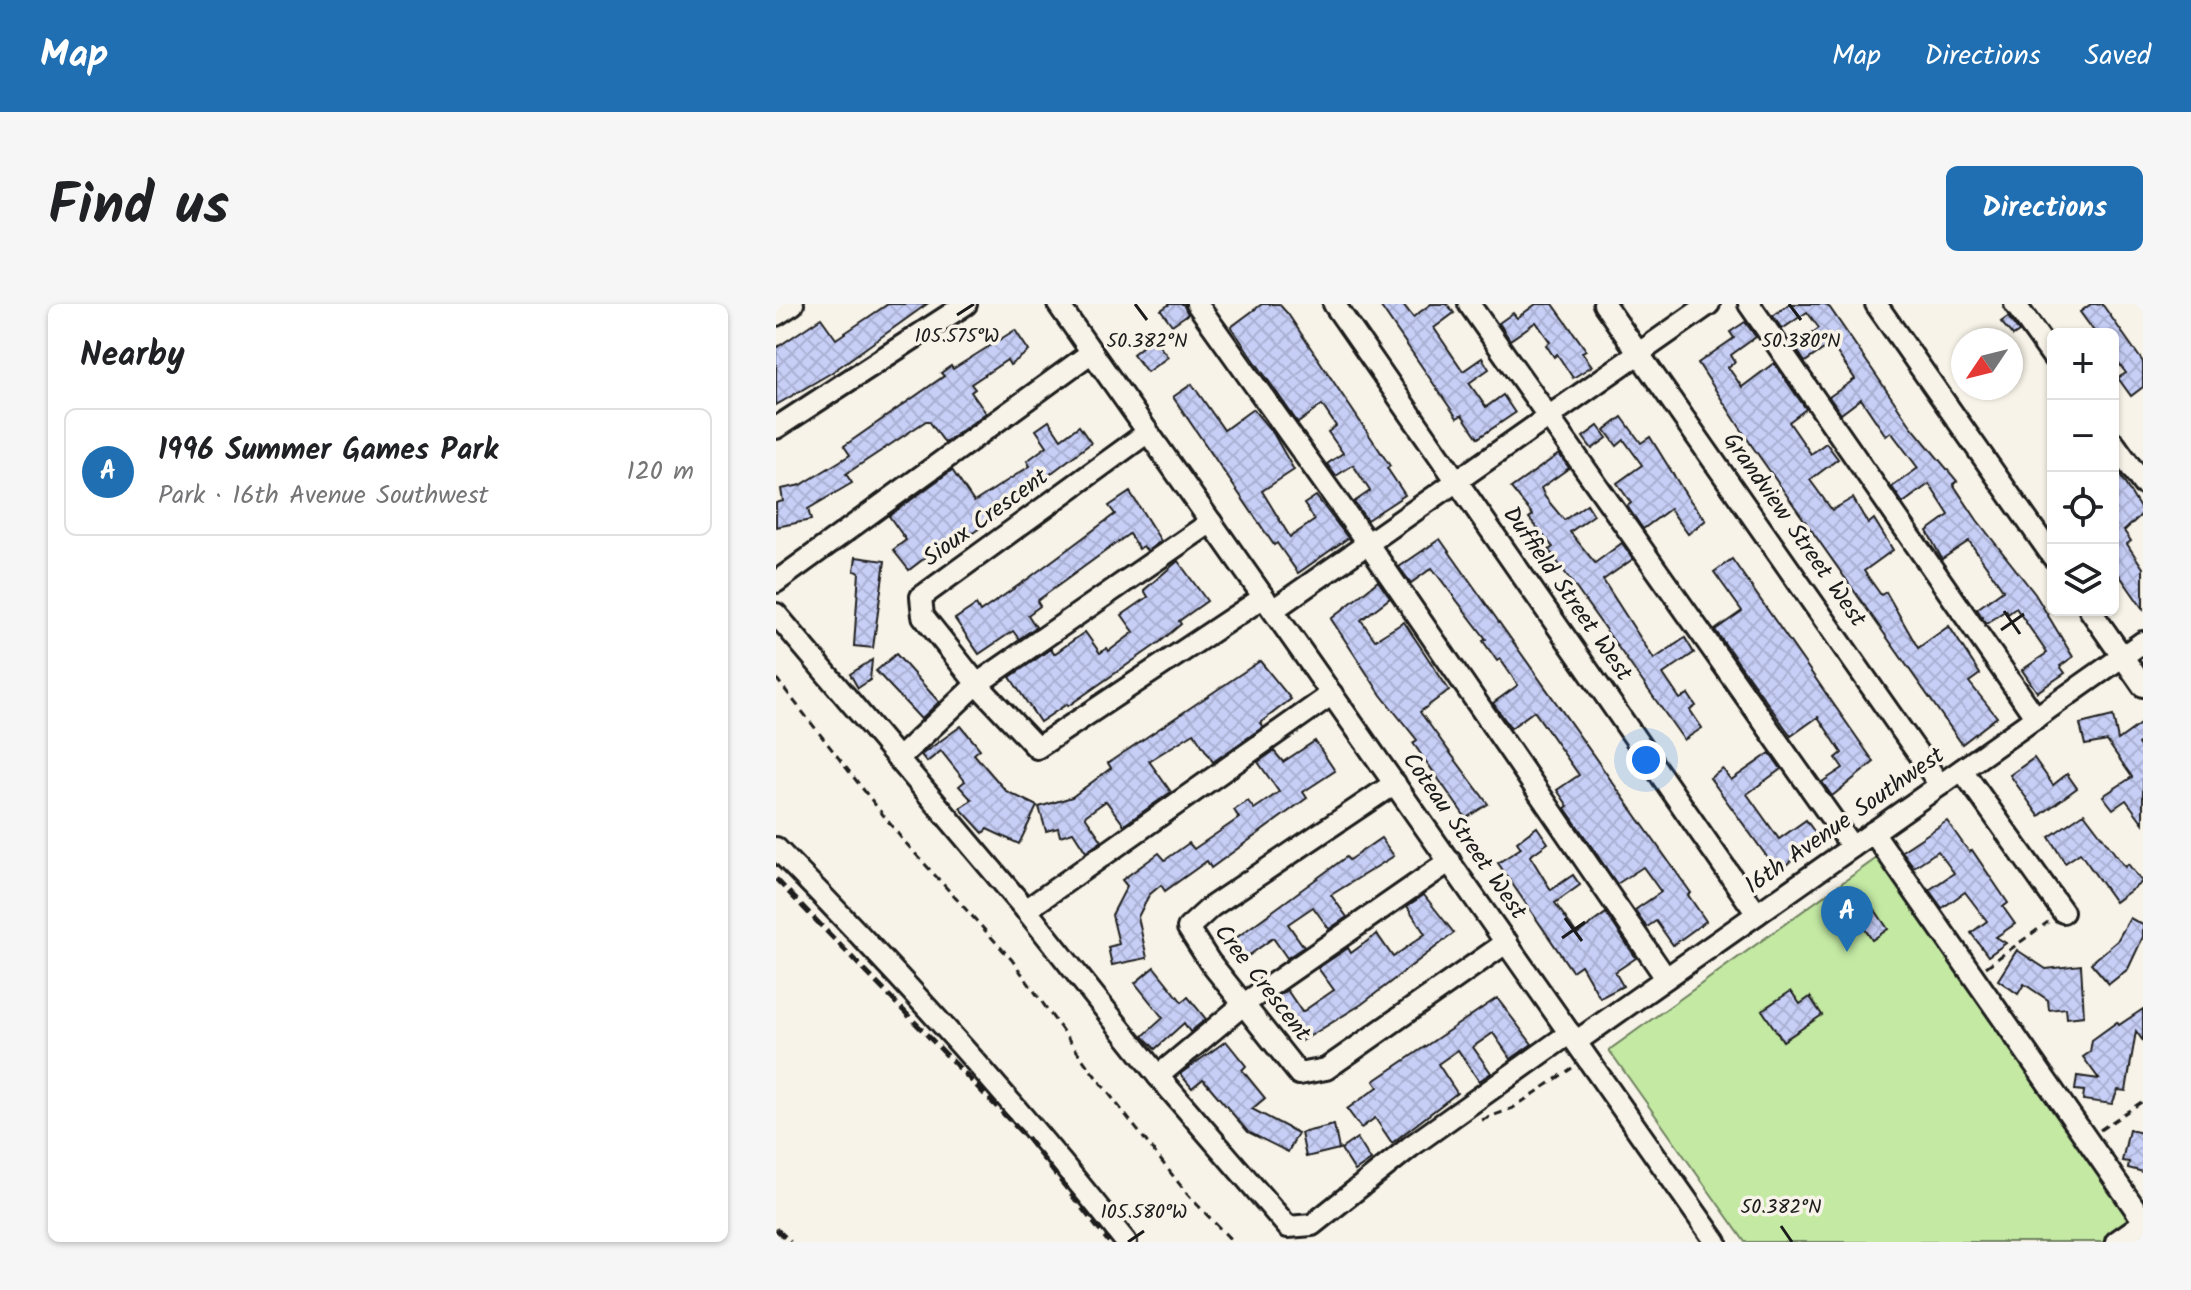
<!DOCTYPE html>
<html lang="en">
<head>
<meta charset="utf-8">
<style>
	body { margin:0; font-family:Kalam,sans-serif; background:#f6f6f6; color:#202124 }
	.controls { position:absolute; right:24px; top:24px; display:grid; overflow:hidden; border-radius:12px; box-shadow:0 2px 6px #0004 }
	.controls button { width:72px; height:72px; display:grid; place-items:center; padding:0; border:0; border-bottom:2px solid #e0e0e0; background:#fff; color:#202124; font:40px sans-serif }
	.compass { position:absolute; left:1175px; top:24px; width:72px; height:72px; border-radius:50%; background:#fff; box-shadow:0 2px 6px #0004; rotate:235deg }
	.you { position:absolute; left:870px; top:456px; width:28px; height:28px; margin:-20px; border:6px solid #fff; border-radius:50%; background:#1a73e8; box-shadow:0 0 0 12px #1a73e833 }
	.badge { display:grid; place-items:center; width:52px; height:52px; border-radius:50%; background:#1f6fb2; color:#fff; font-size:26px; font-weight:700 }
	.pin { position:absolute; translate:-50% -66px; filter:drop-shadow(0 2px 4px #0008) }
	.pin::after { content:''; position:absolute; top:42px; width:28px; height:24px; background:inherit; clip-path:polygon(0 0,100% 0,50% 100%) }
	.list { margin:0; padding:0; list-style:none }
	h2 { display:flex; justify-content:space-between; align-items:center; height:104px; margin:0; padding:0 32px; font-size:34px }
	h2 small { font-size:26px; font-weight:400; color:#757577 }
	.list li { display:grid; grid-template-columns:52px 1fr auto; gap:24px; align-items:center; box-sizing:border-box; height:128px; margin:0 16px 16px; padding:0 16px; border:2px solid #e0e0e0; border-radius:12px }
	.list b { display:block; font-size:30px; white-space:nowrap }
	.list p { margin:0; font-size:26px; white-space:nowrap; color:#757577 }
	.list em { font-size:26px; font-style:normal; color:#757577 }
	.icon { flex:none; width:44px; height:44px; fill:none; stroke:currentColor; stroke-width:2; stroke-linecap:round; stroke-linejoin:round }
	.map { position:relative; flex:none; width:1367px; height:938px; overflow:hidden; border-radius:12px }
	header { display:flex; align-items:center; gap:48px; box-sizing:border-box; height:112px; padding:0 40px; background:#1f6fb2; color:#fff }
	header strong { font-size:38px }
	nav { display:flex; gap:44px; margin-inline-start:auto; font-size:28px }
	.intro { display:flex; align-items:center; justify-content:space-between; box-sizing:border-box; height:192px; padding:0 48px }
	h1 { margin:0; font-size:56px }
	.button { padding:20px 36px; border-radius:12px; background:#1f6fb2; color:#fff; font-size:28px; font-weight:700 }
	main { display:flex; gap:48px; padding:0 48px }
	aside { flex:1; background:#fff; border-radius:12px; box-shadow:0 2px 6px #0004 }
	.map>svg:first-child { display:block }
	.green { fill:#c3e9a3; stroke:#708260; stroke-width:2 }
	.building { fill:url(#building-cross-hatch); stroke:#1c1c1c; stroke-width:2 }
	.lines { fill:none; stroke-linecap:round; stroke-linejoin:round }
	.minor-casing { stroke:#1c1c1c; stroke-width:26 }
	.path { stroke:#1c1c1c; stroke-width:3; stroke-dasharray:8 6; stroke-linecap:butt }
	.minor { stroke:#f7f3e8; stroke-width:20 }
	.rail { stroke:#1c1c1c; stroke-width:5; stroke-dasharray:12 6; stroke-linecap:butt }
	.ticks { fill:none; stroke:#1c1c1c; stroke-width:3 }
	.labels { text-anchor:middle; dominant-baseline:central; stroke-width:7; stroke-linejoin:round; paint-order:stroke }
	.street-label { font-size:24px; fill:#1c1c1c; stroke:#f7f3e8 }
	.ticks-label { font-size:20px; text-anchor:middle; fill:#1c1c1c; stroke:#f7f3e8; stroke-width:7; stroke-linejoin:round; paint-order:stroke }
</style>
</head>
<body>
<header>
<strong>Map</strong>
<nav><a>Map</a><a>Directions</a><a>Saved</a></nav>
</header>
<div class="intro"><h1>Find us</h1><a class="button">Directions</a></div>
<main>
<aside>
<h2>Nearby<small></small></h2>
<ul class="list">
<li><span class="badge">A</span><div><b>1996 Summer Games Park</b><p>Park · 16th Avenue Southwest</p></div><em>120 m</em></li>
</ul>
</aside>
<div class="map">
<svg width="1367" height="938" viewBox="0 0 1367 938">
	<defs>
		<pattern id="building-cross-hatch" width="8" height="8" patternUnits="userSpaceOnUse" patternTransform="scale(2)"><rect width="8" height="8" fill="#c7cff7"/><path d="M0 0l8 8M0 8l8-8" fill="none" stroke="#aab1d3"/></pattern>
	</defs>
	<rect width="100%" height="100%" fill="#f7f3e8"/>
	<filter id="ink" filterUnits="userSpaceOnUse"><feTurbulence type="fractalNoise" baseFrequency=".0125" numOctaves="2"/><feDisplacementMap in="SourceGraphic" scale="16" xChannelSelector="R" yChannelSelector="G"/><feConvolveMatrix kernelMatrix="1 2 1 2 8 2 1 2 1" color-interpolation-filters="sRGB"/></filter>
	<g filter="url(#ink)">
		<!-- green -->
		<path class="green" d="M1105 551 1357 917 1327 938H969L833 746Z"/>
		<!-- building -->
		<g class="building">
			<path d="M112 0H151L55 69 0 101V44L45 14 60 35Z"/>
			<path d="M394 0H407L412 10 396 21 385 6Z"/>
			<path d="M486 0H503L512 10 614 162 611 164 629 191 591 216 578 198 594 187 577 161 560 172 551 160 567 149 552 128 560 122 546 101 522 119 455 23Z"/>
			<path d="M603 0H627L637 13 655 0H671L678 9 658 24 687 67 706 54 713 65 693 79 710 103 727 91 739 109 702 134 686 111 681 114Z"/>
			<path d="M760 0H777L810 46 806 48 816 62 797 74 781 50 778 53 770 41 774 38 760 18 734 36 723 19 737 9 741 14Z"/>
			<path d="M1013 0H1049L1054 4 1135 122 1181 177 1177 180 1201 216 1259 290 1297 353 1284 362 1289 369 1261 388 1246 366 1271 349 1240 304 1232 310 1230 306 1210 320 1201 305 1227 286 1193 237 1166 255 1151 227 1173 211 1153 180 1127 199 1116 183 1142 164 1115 128 1110 132 1085 95 1065 110 1053 93 1079 75 1055 40 1029 58 1019 43 1043 24 1031 8 1006 25 997 12Z"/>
			<path d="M1315 0H1326L1367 58V83L1355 92 1342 74 1350 69 1337 52V30H1320L1304 8Z"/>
			<path d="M1232 13 1243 28 1237 32 1225 18Z"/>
			<path d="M969 18 980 33 955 51 959 58 952 63 966 83 998 59 1030 105 1013 118 1035 150 1050 139 1062 155 1034 176 1056 206 1077 194 1092 220 1098 215 1117 246 1088 267 1105 291 1110 288 1142 344 1173 322 1204 370 1193 378 1221 413 1186 440 976 142 922 59 958 34 954 28Z"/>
			<path d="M239 26 253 47 234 61 231 56 195 80 199 85 195 88 210 109 169 139 153 117H150L70 170 76 179 32 205 35 216 0 223V199L7 197 5 185 25 181 74 151 68 142 168 72 165 69 175 62 177 65Z"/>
			<path d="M377 34 392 53 371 68 357 50Z"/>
			<path d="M416 80 448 126 477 105 497 129 518 166 486 187 514 233 539 216 528 200 540 192 572 234 522 269 501 239 498 241 397 93Z"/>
			<path d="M846 113 865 139 874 133 912 194 930 216 912 230 894 205 867 225 851 202 855 199 841 179 866 161 848 136 841 142 829 126Z"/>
			<path d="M273 117 285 135 303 122 315 139 261 180 263 182 194 231 170 247 166 241 133 266 117 246 130 236 113 212 176 166 198 198 254 162 251 157 271 142 260 126Z"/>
			<path d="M822 122 831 134 816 145 807 133Z"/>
			<path d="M783 150 793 164 765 184 769 193 788 216 811 200 818 211 794 228 819 259 846 239 857 255 827 276 878 355 909 334 918 349 887 370 904 395 912 390 920 402 914 406 926 424 908 436 773 246 777 243 753 214 757 211 735 184Z"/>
			<path d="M1337 160 1367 209 1348 227 1355 237 1351 240 1367 264V305L1337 262Z"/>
			<path d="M354 188 385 237 371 247 367 242 363 245 353 230 261 297 264 302 252 311 260 323 243 335 237 327 203 350 179 315 200 301 204 308 253 274 339 210 333 202Z"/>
			<path d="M664 235 915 589 912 591 930 617 897 641 880 617 871 623 859 606 885 588 867 563 841 580 789 504 792 502 781 486 803 471 758 407 735 424 717 399 742 381 724 355 721 357 707 337 710 335 656 264 635 279 623 263Z"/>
			<path d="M80 253 109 257 97 344 78 342 83 268 78 267Z"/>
			<path d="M956 255 1098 458 1056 492 1046 478 1067 464 1060 454 1066 449 1042 413 1015 432 939 326 966 307 938 268Z"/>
			<path d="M402 257 431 297 403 317 405 320 384 338 292 402 291 400 264 418 234 373 275 345 278 350 309 328 324 349 331 344 333 347 358 328 346 311 372 293 368 286Z"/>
			<path d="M602 277 614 294 585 316 599 336 628 318 673 386 644 408 712 500 690 514 637 439 641 436 605 391 555 315Z"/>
			<path d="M120 350 163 398 145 415 100 367Z"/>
			<path d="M96 356 94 376 82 384 74 370Z"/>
			<path d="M484 357 515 395 484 419 487 423 437 458 418 429 373 457 395 488 348 521 330 497 309 512 326 537 310 548 297 528 284 532 282 524 270 527 263 503 296 493 335 464 332 459Z"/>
			<path d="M1337 412 1342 436 1367 418V436L1362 440 1367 447V519L1350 496 1337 505 1327 492 1356 473 1331 437 1309 441 1304 420Z"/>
			<path d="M185 422 204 445 198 450 230 487 261 502 243 540 211 525 207 529 184 504 196 496 183 482 189 477 165 447 151 458 145 451Z"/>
			<path d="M539 437 559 467 527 488 531 494 435 564 431 557 389 587 385 581 373 591 362 613 371 654 336 661 332 643 343 640 336 611 351 582 346 576 383 549 389 556 413 539 418 545 463 514 458 506 472 497 478 505 503 488 482 458 498 447 507 458Z"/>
			<path d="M994 449 1005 465 971 490 1003 535 1030 516 1042 533 1002 568 934 474 947 465 955 476Z"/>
			<path d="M1258 454 1277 481 1291 470 1301 484 1263 512 1234 471Z"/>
			<path d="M1308 509 1349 563 1352 560 1366 578 1339 598 1304 549 1289 559 1273 533Z"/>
			<path d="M1171 517 1193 548 1196 546 1232 599 1227 603 1239 620 1220 633 1230 639 1212 652 1195 629 1211 617 1189 588 1166 604 1153 586 1178 569 1162 547 1138 563 1126 547Z"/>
			<path d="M761 523 772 539 754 552 775 586 797 571 804 581 779 599 801 630 830 609 860 654 839 668 847 682 824 694 805 661 796 667 722 559 745 544 741 538Z"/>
			<path d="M605 534 618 552 555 591 571 613 553 625 537 603 512 620 528 643 511 654 497 634 468 655 456 637 570 553 573 556Z"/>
			<path d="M648 591 678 629 586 700 526 737 495 697 511 686 526 708 558 686 542 664 572 644 575 649 601 630 617 653 649 630 631 602Z"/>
			<path d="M1099 606 1112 625 1096 636 1083 616Z"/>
			<path d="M1354 614 1367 621V633L1352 665 1333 680 1315 659 1341 637Z"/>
			<path d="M1241 646 1270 665 1305 661 1308 712 1291 714 1290 704 1273 706 1272 696 1248 680 1242 690 1222 676Z"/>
			<path d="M378 663 406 698 412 693 430 715 414 728 408 719 379 745 367 732 387 714 359 679Z"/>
			<path d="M1015 687 1024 700 1034 693 1046 711 1007 737 986 706Z"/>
			<path d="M721 694 756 740 735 755 717 729 697 743 715 769 703 777 682 746 662 760 681 789 616 839 599 814 585 824 571 805 602 783 598 777Z"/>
			<path d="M1367 705V737L1360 727 1350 787 1342 786 1336 800 1307 796 1308 787 1299 786 1301 772 1323 775 1307 753 1314 748 1316 736 1341 718 1343 721Z"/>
			<path d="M450 737 470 762 466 766 489 794 476 805 522 829 512 848 472 828 427 775 416 784 404 770Z"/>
			<path d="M558 821 563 845 530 853 525 829Z"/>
			<path d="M1353 826 1367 829V868L1352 864 1353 858 1346 857Z"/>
			<path d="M581 834 595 856 579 867 565 845Z"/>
		</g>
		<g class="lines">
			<!-- minor casing -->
			<g class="minor-casing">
				<g id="minor">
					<path d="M282 0 940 938"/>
					<path d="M421 0 592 240 890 674"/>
					<path d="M558 0 981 610"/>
					<path d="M693 0 1076 543"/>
					<path d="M828 0 1164 481"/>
					<path d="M973 0 1260 414"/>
					<path d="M1100 0 1277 253"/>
					<path d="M1239 0 1277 53"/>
					<path d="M0 11 17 0"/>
					<path d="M0 124 190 0"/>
					<path d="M372 128 145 293 147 312 201 380 261 444 488 293"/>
					<path d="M1337 138 1367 180"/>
					<path d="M0 278 316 48"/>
					<path d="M497 306 933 0"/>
					<path d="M1314 306 1367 382"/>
					<path d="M0 310 250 606 382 772 512 923 536 921 634 843 794 729"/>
					<path d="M123 454 201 380 435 218"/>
					<path d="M1186 466 1287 608"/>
					<path d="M619 479 435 603 412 624 433 657 523 770 550 765 731 638"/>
					<path d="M1097 528 1367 916"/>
					<path d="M0 544C123 669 241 800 350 938"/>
					<path d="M250 606 556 390"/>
					<path d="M801 737 1367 338"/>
					<path d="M382 772 468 700 674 557"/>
					<path d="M1340 938 1367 919"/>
				</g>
			</g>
			<!-- path -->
			<g class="path">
				<path d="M0 374 126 535 236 656 313 764 412 891 457 938"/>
				<path d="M1210 663 1272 618"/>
				<path d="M706 816 737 804 796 764"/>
				<path d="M1324 826 1367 797"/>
			</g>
			<!-- minor -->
			<use href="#minor" class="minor"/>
			<!-- rail -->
			<g class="rail">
				<path d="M0 575 251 834 333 938"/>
				<path d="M0 925 14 938"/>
			</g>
		</g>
	</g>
	<!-- ticks -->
	<path class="ticks" d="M359 0 371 16M1013 0 1025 16M181 11 198 0M1228 307 1244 330M1225 326 1248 310M789 614 806 637M786 634 809 618M1005 922 1016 938M352 938 368 927"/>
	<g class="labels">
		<!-- street labels -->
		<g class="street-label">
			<text transform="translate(210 214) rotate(-36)">Sioux Crescent</text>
			<text transform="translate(1018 226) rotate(55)">Grandview Street West</text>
			<text transform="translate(791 290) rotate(55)">Duffield Street West</text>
			<text transform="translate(1069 517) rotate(-35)">16th Avenue Southwest</text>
			<text transform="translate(688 532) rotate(55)">Coteau Street West</text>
			<text transform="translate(486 679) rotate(52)">Cree Crescent</text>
		</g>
	</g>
	<g class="ticks-label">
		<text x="181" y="38">105.575°W</text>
		<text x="371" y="43">50.382°N</text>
		<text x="1025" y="43">50.380°N</text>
		<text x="1005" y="909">50.382°N</text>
		<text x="368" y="914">105.580°W</text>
	</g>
</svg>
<div class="controls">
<button>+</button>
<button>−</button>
<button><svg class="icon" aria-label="locate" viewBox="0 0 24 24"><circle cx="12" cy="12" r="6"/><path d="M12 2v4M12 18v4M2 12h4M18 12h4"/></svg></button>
<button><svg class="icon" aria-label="layers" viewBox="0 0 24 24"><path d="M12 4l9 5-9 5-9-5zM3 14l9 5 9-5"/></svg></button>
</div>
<svg class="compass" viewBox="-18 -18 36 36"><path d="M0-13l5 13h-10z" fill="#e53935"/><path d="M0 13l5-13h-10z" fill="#757577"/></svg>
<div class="you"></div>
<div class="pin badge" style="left:1071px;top:648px">A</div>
</div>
</main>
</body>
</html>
